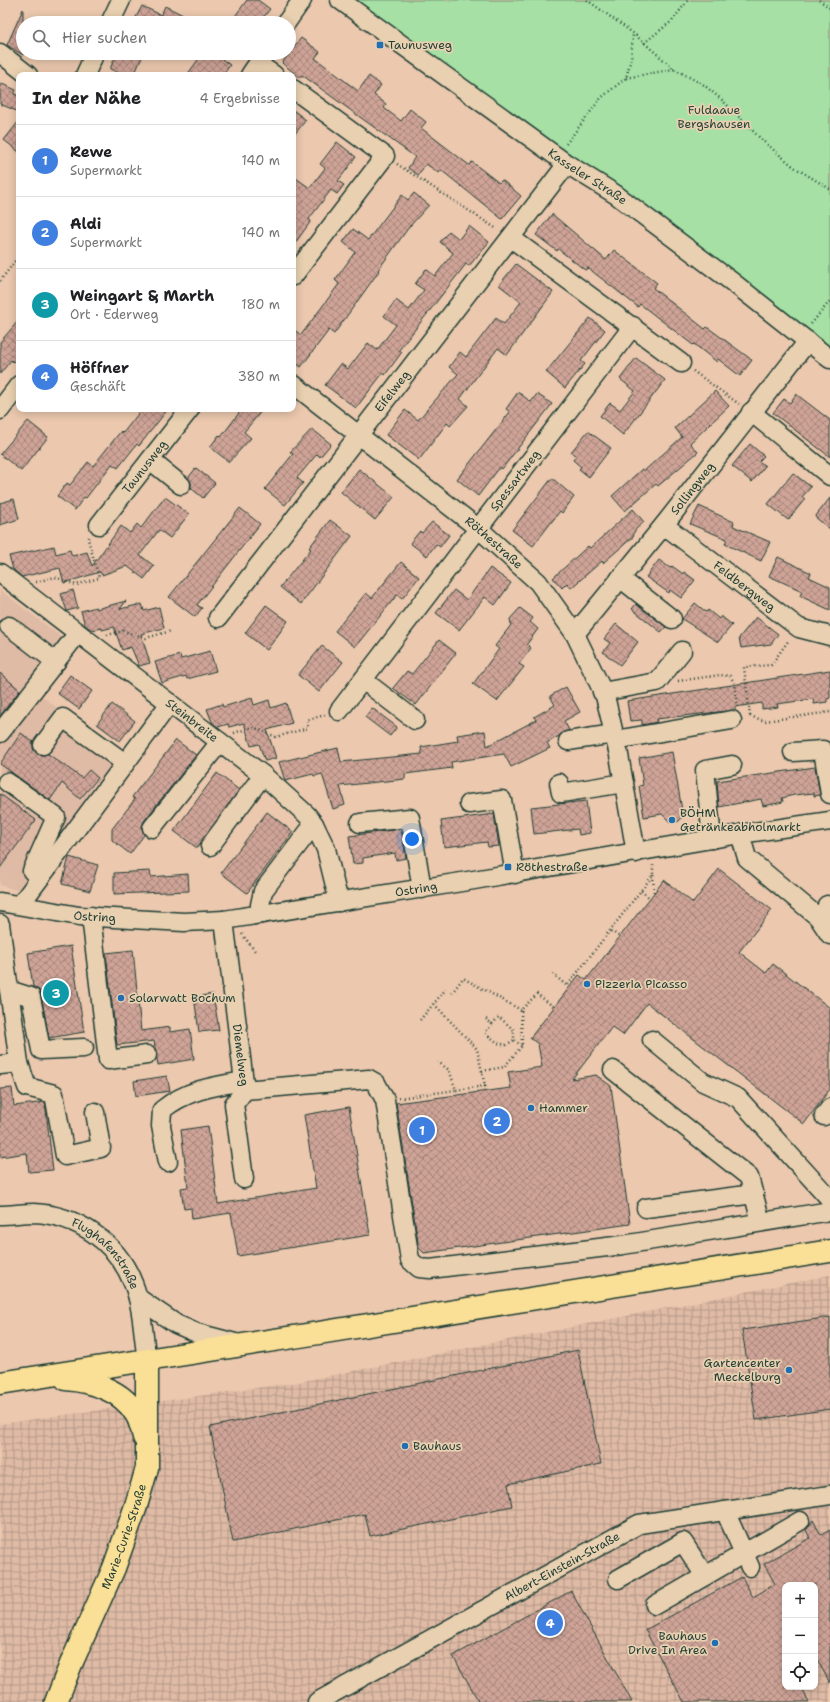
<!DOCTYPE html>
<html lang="de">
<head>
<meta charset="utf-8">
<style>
	body { margin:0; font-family:"Shantell Sans",sans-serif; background:#f2f2f2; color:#202124 }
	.controls { position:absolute; right:12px; bottom:12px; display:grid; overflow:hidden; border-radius:8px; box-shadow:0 2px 10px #0003 }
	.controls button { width:36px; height:36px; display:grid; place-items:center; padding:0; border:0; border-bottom:1px solid #e0e0e0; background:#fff; color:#202124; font:20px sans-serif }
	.you { position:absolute; left:412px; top:839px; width:14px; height:14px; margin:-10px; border:3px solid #fff; border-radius:50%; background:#1a73e8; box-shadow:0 0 0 6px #1a73e833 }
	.badge { display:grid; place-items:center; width:26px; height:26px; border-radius:50%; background:#db2777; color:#fff; font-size:13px; font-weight:700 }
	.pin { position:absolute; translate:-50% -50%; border:2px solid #fff; box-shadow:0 1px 4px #0006 }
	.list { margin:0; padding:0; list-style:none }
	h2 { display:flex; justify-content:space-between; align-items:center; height:52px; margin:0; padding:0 16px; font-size:17px }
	h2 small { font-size:13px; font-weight:400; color:#757577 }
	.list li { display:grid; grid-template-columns:26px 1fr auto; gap:12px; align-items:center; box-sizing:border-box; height:72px; padding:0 16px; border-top:1px solid #e0e0e0 }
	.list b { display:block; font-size:15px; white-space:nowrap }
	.list p { margin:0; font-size:13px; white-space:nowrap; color:#757577 }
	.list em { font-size:13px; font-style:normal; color:#757577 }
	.icon { flex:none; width:22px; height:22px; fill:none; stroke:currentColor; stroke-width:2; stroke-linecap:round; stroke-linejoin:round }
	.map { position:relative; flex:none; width:830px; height:1702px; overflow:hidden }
	.search { position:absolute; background:#fff; box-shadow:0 2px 10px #0003; left:16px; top:16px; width:280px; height:44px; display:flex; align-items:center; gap:10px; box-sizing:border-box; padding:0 14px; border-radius:22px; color:#757577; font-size:15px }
	.panel { position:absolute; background:#fff; box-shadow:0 2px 10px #0003; left:16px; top:72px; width:280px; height:340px; border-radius:8px }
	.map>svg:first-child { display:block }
	.built { fill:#dfbaa5 }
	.industrial { fill:url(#industrial-grid); fill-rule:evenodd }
	.green { fill:#a6e0a5; stroke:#628e6c }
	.building { fill:url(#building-cross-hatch); stroke:#1f3d34 }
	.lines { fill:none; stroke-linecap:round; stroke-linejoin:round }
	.minor-casing { stroke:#1f3d34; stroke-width:21 }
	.major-casing { stroke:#1f3d34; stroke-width:25 }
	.path { stroke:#1f3d34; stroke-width:2.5; stroke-dasharray:1 3; stroke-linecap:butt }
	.minor { stroke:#e8d0b0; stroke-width:18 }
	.major { stroke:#fadf96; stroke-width:22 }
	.poi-dot { fill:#1f6fb2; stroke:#e8d0b0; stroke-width:1.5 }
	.labels { text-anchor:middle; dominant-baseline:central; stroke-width:3.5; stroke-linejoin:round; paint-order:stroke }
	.poi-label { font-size:12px; fill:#1f3d34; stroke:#e8d0b0; text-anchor:start }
	.park-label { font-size:12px; fill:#26453a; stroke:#e8d0b0 }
	.street-label { font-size:12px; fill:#1f3d34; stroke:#e8d0b0 }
</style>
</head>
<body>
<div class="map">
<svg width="830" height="1702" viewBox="0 0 830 1702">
	<defs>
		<pattern id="industrial-grid" width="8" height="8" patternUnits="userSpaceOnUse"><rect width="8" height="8" fill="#dfbaa5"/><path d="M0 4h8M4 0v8" fill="none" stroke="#b49887"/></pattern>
		<pattern id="building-cross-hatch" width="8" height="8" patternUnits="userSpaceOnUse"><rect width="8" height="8" fill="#cfa397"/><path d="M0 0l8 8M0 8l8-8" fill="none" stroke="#a7867c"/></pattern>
	</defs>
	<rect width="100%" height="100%" fill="#ebc8ae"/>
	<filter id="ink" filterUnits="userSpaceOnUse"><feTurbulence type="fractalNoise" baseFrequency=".025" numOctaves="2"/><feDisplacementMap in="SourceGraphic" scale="8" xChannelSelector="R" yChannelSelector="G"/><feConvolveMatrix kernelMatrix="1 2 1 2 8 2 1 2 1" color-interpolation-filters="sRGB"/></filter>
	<g filter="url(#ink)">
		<!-- built -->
		<path class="built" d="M0 590 73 646 38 693 123 759 24 892 0 885Z"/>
		<!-- industrial -->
		<path class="industrial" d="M830 1275V1702H0V1424L299 1382ZM785 1585H815V1687H785Z"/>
		<!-- green -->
		<path class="green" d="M355 0H830V351Z"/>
		<!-- building -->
		<g class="building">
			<path d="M247 0H258L270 9 259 23H230Z"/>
			<path d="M142 6 161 15 165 6 183 15 180 23H133Z"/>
			<path d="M23 9V55L7 45Z"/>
			<path d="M301 38 320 52 315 58 358 91 369 76 381 85 374 95 386 104 384 108 401 121 410 109 426 122 421 128 469 165 472 162 499 183 502 180 521 196 502 219 441 170 439 173 426 164 418 175 408 168 415 157 302 75 300 78 282 63Z"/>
			<path d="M117 53H144L134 75H124L110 69Z"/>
			<path d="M203 53H214L230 65 223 75H187Z"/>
			<path d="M0 83 16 90 14 94 19 96V112L0 104Z"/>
			<path d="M293 110 306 120 293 136Z"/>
			<path d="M19 121V152L4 140Z"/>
			<path d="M337 142 356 157 338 181 344 185 337 194 331 190 309 219 311 221 293 246V176L310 188 325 168 320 164Z"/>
			<path d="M414 193 429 205 409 227 378 270 379 271 334 334 329 330 301 367 293 361V329L301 335 339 284 335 280 355 252 343 242 353 229 368 240 402 195 408 200Z"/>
			<path d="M552 214 606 260 614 250 657 283 653 288 705 329 707 327 752 360 740 376 718 359 717 362 694 344 693 345 640 304 638 307 588 268 585 270 558 249 557 251 536 235Z"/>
			<path d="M469 226 489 242 469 266 466 264 399 350 402 352 385 375 383 373 356 408 325 385 341 364 348 369 368 343 377 350 396 325 384 316 396 300 409 310 424 290 415 284 426 269 435 276 453 253 440 242 449 231 459 239Z"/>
			<path d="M516 264 553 292 507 355 498 348 460 399 468 406 450 426 447 423 419 460 386 435 405 410 418 420 458 374 449 367 460 352 466 357 496 318 504 324 521 302 499 285Z"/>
			<path d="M590 318 605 330 581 361 585 364 565 388 546 372Z"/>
			<path d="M19 320V355L13 362 11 360 0 374V342Z"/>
			<path d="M636 358 665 380 623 435 600 416 610 403 620 410 635 391 620 379Z"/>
			<path d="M715 391 729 406 690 443 698 452 658 486 656 484 625 511 612 496 642 469 644 471 682 437 675 428Z"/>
			<path d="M518 392 531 402 537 394 552 404 502 469 500 467 478 496 457 479 510 412 506 409Z"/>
			<path d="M796 394 830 420V457L773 413 784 399 790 403Z"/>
			<path d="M142 409H168L139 446 137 444 118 468 112 464 86 498 84 497 75 510 57 496 67 483 70 485 88 462 93 466 121 431 123 433Z"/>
			<path d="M242 409H263L244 432 251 438 229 462 210 447 219 435 221 437Z"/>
			<path d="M28 421 48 437 21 471 0 454Z"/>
			<path d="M312 429 331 444 320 457 317 454 297 478 303 483 285 505 265 489 293 454 290 452Z"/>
			<path d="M588 431 611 448 589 477 579 469 581 467 573 460 576 456 571 452Z"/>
			<path d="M750 444 764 456 759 461 765 466 752 482 732 466Z"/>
			<path d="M196 468 215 483 203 498 191 488V482L188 478Z"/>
			<path d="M359 469 394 497 375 520 341 492Z"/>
			<path d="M793 473 811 487 802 497 805 499 788 520 768 504Z"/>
			<path d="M552 478 574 497 562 513 560 511 533 546 512 530Z"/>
			<path d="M165 497 189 514 170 538 159 530 140 555 154 566 144 579 127 566 102 575 100 572 64 583 60 568 22 577 13 569 9 556 54 546 56 554 70 550 72 556 87 552 92 566 121 526 130 533 137 524 141 528Z"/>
			<path d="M830 498V529L815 517Z"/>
			<path d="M14 499 19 519 0 525V503Z"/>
			<path d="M699 506 734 522 733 526 770 542 761 561 725 544 727 539 690 524Z"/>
			<path d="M240 508 260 524 197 605 202 608 195 617 169 597Z"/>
			<path d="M633 509 644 522 636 529 633 534 634 536 603 563 602 561 571 588 567 583 562 588 553 578 588 546 590 548Z"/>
			<path d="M330 520 352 536 301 604 280 587 311 549 309 548Z"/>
			<path d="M432 522 449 535 440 547 436 544 427 556 410 543 420 531 422 533Z"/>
			<path d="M778 557 811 573 809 577 830 587V610L800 596 802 591 769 576Z"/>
			<path d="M659 560 670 568 672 566 683 574 684 572 695 580 681 598 670 590 669 593 646 577Z"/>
			<path d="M401 562 419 577 402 599 397 595 355 647 335 631 366 593 372 598Z"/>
			<path d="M490 568 511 583 495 605 485 597 459 630 436 613 454 590 467 600Z"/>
			<path d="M73 590 78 608 67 611 61 594Z"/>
			<path d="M126 601 120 609 142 604 144 611 159 607 164 628 141 634 150 663 139 666 131 647 122 650 114 627 102 630V628L92 630 85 625 81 611 96 607V609Z"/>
			<path d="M695 603 706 612 708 610 719 619 721 616 732 625 718 642 682 619Z"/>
			<path d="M636 604 666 627 661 632 632 609Z"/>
			<path d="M266 605 288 621 267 650 245 633Z"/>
			<path d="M520 608 533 618 530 622 538 629 527 644 531 648 519 664 524 667 497 701 473 684 499 649 495 646 511 625 510 619Z"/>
			<path d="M756 617 778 634 771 644 741 648 739 638Z"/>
			<path d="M616 624 638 642 620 665 603 652 610 643 604 639Z"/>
			<path d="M439 640 456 653 416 705 393 688 407 671 412 674Z"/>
			<path d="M322 646 343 662 319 692 298 675Z"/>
			<path d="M210 651 216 671 187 679 186 676 162 683 155 662 180 655 181 659Z"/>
			<path d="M830 670V698L827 699V702L814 704 813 699 777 704 778 707 762 709V703L735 707V710L656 719 657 722 642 725V720L630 721 627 701Z"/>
			<path d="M0 673 20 690 0 716Z"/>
			<path d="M70 675 92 691 79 709 57 693Z"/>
			<path d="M566 687 580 712 564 721 569 730 547 743 550 748 511 767 504 754 451 762 452 768 405 774V779L340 786 345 805 333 809 322 774 314 776 313 774 285 781 279 762 338 748 341 762 422 754 421 747 458 741 457 735 485 731 487 746 536 720 534 717 555 705 550 696Z"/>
			<path d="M252 698 254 705 269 700 271 708 286 703 292 723 267 730 276 758 265 761 259 744 251 746 244 723 229 727 228 724 218 727 212 722 207 709 222 704 223 707Z"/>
			<path d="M112 704 135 721 120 741 97 724Z"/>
			<path d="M372 708 397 727 390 736 365 717Z"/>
			<path d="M21 733 33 742V749L37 754 42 755 48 754 82 778 89 770 98 778 80 799 62 783 50 800 0 764Z"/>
			<path d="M176 740 196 755 144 821 142 827 144 835 130 854 112 840V829L135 799 132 797Z"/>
			<path d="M672 752 683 816 679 821 671 823 662 814 644 817 639 786 643 785 639 758Z"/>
			<path d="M815 767 820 795 814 796V793L794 795 782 798 783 802 763 806 761 799 719 807 717 781Z"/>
			<path d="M217 773 239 790 197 848 174 831Z"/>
			<path d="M0 794 36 820 0 868Z"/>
			<path d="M586 801 590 833 579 835 578 829 534 834 531 807Z"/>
			<path d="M267 812 293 832 247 893 221 873Z"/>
			<path d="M494 814 499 846 488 847 487 842 444 847 441 821Z"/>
			<path d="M401 829 406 858 396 860 395 853 363 858V863L353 864 349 836Z"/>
			<path d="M69 857 98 865 90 891 62 884Z"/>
			<path d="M719 869 772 910 739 952 766 973 773 964 830 1008V1089L804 1124 647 1003 623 1035 612 1027 572 1079 596 1075 611 1086 630 1224 424 1253 419 1248 396 1103 511 1088 508 1072 542 1067 538 1044 530 1038 579 975 586 980 664 880 693 903Z"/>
			<path d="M150 871 151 877 188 874 189 891 114 894V873Z"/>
			<path d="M71 946 84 1032 49 1038 41 995 39 990 33 987 28 953Z"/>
			<path d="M133 950 141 1031 170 1027V1032L190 1029 194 1059 158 1065 154 1041 117 1045 106 953Z"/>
			<path d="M213 994 219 1030 199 1032 194 997Z"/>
			<path d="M167 1076 170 1091 136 1096 134 1081Z"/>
			<path d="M12 1088 14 1106 45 1102 53 1170 29 1172 27 1153 0 1157V1089Z"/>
			<path d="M349 1107 370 1235 238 1256 231 1213 192 1219 191 1208 184 1209 181 1188 188 1187 181 1130 208 1126 218 1204 316 1188 304 1115Z"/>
			<path d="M830 1317V1409L756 1420 742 1330Z"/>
			<path d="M578 1350 601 1464 508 1484 512 1506 370 1536 365 1514 233 1542 210 1427Z"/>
			<path d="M813 1520 821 1535 830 1530V1683L815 1656V1585H785V1687H801L809 1702H684L645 1630 742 1577 753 1597 775 1584 764 1564 810 1538 806 1530Z"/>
			<path d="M571 1591 632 1702H479L453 1656Z"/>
		</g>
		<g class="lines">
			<!-- minor casing -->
			<g class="minor-casing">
				<g id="minor">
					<path id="s1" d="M340 0 567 164 615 194 735 284 830 359"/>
					<path d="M110 23 121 0"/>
					<path d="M286 23 302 0"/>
					<path d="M0 53 28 75"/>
					<path d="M258 64 274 75"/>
					<path d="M85 75 95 53"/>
					<path d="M250 75 265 53"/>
					<path d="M293 89 385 156 293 276"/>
					<path d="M511 238 681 363"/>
					<path id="s2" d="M293 384 479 529 538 582 575 634 605 696 619 755 636 853"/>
					<path d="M0 410 19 385"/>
					<path d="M751 412 830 476"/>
					<path d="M150 460 181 485"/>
					<path id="s3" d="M99 525 190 409"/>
					<path id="s4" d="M664 525 799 628 830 636"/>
					<path id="s5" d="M0 573 263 775 307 815 314 824 326 849 339 902"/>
					<path d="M620 578 672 619"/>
					<path id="s6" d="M218 618 567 164"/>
					<path d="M9 626 56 662"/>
					<path id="s7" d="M575 634 664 525 808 341"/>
					<path d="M363 680 415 720"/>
					<path d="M602 692 657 682 682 651"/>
					<path id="s8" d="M339 711 633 326"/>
					<path d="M0 733 78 633"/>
					<path d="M615 740 732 720"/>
					<path d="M568 741 614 734"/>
					<path d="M43 745 63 718 125 763"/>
					<path d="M793 752 823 750 830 794"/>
					<path d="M7 782 56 817 32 871 41 877"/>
					<path d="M559 783 561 793 624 783"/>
					<path d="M469 804 502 800 515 874"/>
					<path d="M360 823 410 818 422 889"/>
					<path d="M152 828 220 742"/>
					<path d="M740 834 747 858 818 917 830 935"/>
					<path d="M712 839 705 770 732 765"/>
					<path d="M210 846 263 775"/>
					<path id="s9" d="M0 902 79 916 184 922 224 920 474 880 740 834 830 821"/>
					<path d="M20 905 170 703"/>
					<path d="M827 905 830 922"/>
					<path d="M261 914 260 905 263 891 314 824"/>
					<path d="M91 916 108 1060 147 1055"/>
					<path id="s10" d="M224 920 245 1090 369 1079 376 1083 385 1100 410 1260 419 1268 430 1269 623 1245 830 1211"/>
					<path d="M0 924 19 1063 27 1087 54 1094 65 1156 101 1148 95 1112"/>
					<path d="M9 990 31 997 41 1050 84 1048"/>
					<path d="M652 1040 703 1082 738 1098 830 1199"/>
					<path d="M0 1065 19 1063"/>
					<path d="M613 1070 749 1177 761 1222"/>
					<path d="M824 1116 830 1108"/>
					<path d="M168 1162 161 1126 162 1110C186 1090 214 1086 244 1081"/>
					<path d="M244 1179 234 1104 245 1090"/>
					<path d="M646 1208 754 1194"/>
					<path id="s11" d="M0 1215C11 1215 23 1213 34 1213 77 1215 117 1242 133 1283 143 1307 143 1336 147 1361"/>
					<path d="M138 1298 176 1324 197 1333 239 1344"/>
					<path d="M725 1511 750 1567"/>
					<path d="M618 1579 683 1542 705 1576"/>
					<path d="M655 1605 800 1521"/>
					<path id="s12" d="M317 1702 639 1524 830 1495"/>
				</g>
			</g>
			<!-- major casing -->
			<g class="major-casing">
				<g id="major">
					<path d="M66 1379C91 1381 122 1390 136 1414 140 1420 142 1429 144 1437"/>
					<path d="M0 1383C277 1341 553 1294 830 1251"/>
					<path id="s13" d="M56 1702 71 1664 114 1568 136 1506 147 1468V1361"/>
				</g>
			</g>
			<!-- path -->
			<g class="path">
				<path d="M587 0 633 33 674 69 704 85 722 100 763 141 794 167 830 189"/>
				<path d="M819 0 830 8"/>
				<path d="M644 43 672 21 688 0"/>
				<path d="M626 78 674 69"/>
				<path d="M566 144 601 98 626 78 631 59 633 34"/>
				<path d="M397 164 497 229"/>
				<path d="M0 281 19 256"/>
				<path d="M811 324 830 301"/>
				<path d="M693 371 739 404"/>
				<path d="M36 582 55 577 76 585 99 578 88 539 90 536"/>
				<path d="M107 635 123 631 146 638 171 631"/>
				<path d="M678 681 720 675 730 676 735 684 738 706"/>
				<path d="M750 716 744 667 771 665 789 640"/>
				<path d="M750 716 765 721 830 712"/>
				<path d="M234 733 253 727 276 737 308 728 307 720 325 715"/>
				<path d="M653 875 654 892"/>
				<path d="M641 891 650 898"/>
				<path d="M611 931 620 937"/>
				<path d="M242 934 255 951"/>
				<path d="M553 974 567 986 653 875V865"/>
				<path d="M452 993 463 978 521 1010"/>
				<path d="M434 1004 477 1049 485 1086 456 1090 449 1070 438 1062"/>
				<path d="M486 1019 492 1024 499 1017 514 1030V1040L522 1046"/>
				<path d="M420 1020 446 989"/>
				<path d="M492 1024 485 1033 498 1043 506 1045 514 1040"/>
				<path d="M482 1071 504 1067 522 1046 521 1010 537 994 554 1007"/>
				<path d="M485 1086 486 1091"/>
				<path d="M399 1098 456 1090"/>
			</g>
			<!-- minor -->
			<use href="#minor" class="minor"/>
			<!-- major -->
			<use href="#major" class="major"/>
		</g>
	</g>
	<!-- markers -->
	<g class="poi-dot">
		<rect x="376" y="41" width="8" height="8" rx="2"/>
		<circle cx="672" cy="820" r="4"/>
		<rect x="504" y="863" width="8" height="8" rx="2"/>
		<circle cx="587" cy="984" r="4"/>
		<circle cx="121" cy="998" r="4"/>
		<circle cx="531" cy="1108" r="4"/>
		<circle cx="789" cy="1370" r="4"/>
		<circle cx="405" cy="1446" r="4"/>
		<circle cx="715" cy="1643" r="4"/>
	</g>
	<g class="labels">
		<!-- poi labels -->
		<g class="poi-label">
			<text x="388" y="45">Taunusweg</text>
			<text x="680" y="813">BÖHM<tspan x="680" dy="14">Getränkeabholmarkt</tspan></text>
			<text x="516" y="867">Röthestraße</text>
			<text x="595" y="984">Pizzeria Picasso</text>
			<text x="129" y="998">Solarwatt Bochum</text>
			<text x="539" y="1108">Hammer</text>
			<text x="781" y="1363" text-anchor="end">Gartencenter<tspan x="781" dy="14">Meckelburg</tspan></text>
			<text x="413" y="1446">Bauhaus</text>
			<text x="707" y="1636" text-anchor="end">Bauhaus<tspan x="707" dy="14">Drive In Area</tspan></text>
		</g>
		<!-- park labels -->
		<g class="park-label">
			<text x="714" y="110">Fuldaaue<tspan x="714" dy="14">Bergshausen</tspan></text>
		</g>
		<!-- street labels -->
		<g class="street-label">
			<text stroke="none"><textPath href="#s1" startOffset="304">Kasseler Straße</textPath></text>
			<text stroke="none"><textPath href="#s6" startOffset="286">Eifelweg</textPath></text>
			<text stroke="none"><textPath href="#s3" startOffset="74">Taunusweg</textPath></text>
			<text stroke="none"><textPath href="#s8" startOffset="290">Spessartweg</textPath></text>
			<text stroke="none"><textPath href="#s7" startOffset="187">Sollingweg</textPath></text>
			<text stroke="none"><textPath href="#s2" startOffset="256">Röthestraße</textPath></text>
			<text stroke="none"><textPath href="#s4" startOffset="101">Feldbergweg</textPath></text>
			<text stroke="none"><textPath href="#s5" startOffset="242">Steinbreite</textPath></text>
			<text stroke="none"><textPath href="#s9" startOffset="420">Ostring</textPath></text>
			<text stroke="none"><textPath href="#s9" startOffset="96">Ostring</textPath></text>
			<text stroke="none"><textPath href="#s10" startOffset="136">Diemelweg</textPath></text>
			<text stroke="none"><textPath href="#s11" startOffset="121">Flughafenstraße</textPath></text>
			<text stroke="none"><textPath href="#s13" startOffset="179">Marie-Curie-Straße</textPath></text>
			<text stroke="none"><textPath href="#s12" startOffset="280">Albert-Einstein-Straße</textPath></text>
		</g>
	</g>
</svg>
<div class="controls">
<button>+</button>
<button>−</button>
<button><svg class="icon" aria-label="locate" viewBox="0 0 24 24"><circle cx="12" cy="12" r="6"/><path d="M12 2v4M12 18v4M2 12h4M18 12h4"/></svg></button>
</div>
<div class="you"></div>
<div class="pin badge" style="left:422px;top:1130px;background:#3f7fe0">1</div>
<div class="pin badge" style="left:497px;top:1121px;background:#3f7fe0">2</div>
<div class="pin badge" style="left:56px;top:993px;background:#0f9aa8">3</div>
<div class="pin badge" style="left:550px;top:1623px;background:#3f7fe0">4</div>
<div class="search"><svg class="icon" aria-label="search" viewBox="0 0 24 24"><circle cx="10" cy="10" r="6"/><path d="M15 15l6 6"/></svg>Hier suchen</div>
<section class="panel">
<h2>In der Nähe<small>4 Ergebnisse</small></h2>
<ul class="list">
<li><span class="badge" style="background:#3f7fe0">1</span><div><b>Rewe</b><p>Supermarkt</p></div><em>140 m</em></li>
<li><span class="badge" style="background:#3f7fe0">2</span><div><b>Aldi</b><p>Supermarkt</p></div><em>140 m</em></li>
<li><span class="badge" style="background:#0f9aa8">3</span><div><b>Weingart &amp; Marth</b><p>Ort · Ederweg</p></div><em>180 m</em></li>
<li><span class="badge" style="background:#3f7fe0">4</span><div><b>Höffner</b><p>Geschäft</p></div><em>380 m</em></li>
</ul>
</section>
</div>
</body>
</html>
